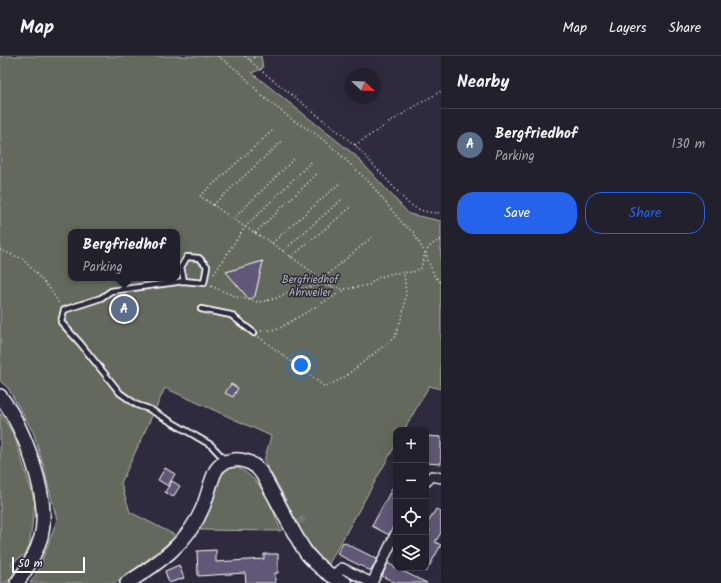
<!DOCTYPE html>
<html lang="en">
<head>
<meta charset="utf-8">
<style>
	body { margin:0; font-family:Kalam,sans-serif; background:#2f2d3a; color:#f1f3f6 }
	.controls { position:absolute; right:12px; bottom:12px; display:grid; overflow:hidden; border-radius:8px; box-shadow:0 4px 16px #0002 }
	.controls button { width:36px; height:36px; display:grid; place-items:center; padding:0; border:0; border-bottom:1px solid #403e4a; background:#23202e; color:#f1f3f6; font:20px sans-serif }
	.compass { position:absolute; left:345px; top:12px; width:36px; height:36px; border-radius:50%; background:#23202e; box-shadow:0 4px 16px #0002; rotate:113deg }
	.scale { position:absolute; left:12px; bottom:10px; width:73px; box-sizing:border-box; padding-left:4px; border:2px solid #fff; border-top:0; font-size:11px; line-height:14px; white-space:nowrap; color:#fff; -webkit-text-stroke:3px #2f2a3d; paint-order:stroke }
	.you { position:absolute; left:301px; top:309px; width:14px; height:14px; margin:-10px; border:3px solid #fff; border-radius:50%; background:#1a73e8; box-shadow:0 0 0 6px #1a73e833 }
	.badge { display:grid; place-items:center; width:26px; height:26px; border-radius:50%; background:#2563eb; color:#fff; font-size:13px; font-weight:700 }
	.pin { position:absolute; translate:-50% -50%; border:2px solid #fff; box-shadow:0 1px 4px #0006 }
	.popup { position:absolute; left:68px; top:173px; width:112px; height:52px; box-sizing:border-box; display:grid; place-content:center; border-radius:8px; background:#23202e; filter:drop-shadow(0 1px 3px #0005); font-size:13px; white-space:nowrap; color:#a3a3aa }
	.popup b { font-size:15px; color:#f1f3f6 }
	.popup::after { content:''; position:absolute; left:50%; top:100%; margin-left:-8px; border:8px solid transparent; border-top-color:#23202e }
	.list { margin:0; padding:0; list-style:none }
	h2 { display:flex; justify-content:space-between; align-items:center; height:52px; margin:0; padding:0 16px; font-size:17px }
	h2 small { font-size:13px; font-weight:400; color:#a3a3aa }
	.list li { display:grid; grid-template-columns:26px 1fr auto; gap:12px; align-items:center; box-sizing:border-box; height:72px; padding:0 16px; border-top:1px solid #403e4a }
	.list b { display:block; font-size:15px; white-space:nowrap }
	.list p { margin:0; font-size:13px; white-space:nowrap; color:#a3a3aa }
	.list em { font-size:13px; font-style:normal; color:#a3a3aa }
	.actions { display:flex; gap:8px; padding:12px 16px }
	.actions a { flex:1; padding:9px 0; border:1px solid #2563eb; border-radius:16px; text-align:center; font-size:14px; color:#2563eb }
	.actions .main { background:#2563eb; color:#fff }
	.icon { flex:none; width:22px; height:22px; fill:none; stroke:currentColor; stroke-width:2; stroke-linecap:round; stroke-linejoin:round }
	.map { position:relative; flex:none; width:441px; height:527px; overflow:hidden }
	header { display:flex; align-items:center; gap:24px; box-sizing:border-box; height:56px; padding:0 20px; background:#23202e; border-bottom:1px solid #403e4a }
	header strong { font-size:19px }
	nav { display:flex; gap:22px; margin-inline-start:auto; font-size:14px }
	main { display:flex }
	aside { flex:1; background:#23202e }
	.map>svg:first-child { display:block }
	.green { fill:#646a5d; stroke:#b2b4ae; fill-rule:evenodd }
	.building { fill:#605976; stroke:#fff }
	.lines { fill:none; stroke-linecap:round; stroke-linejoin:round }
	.service-casing { stroke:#fff; stroke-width:8 }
	.minor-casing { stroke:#fff; stroke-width:12 }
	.secondary-casing { stroke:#fff; stroke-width:16 }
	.path { stroke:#fff; stroke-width:1.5; stroke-dasharray:1 3; stroke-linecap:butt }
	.service { stroke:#2f2a3d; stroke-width:4.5 }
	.minor { stroke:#2f2a3d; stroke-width:9 }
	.secondary { stroke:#2f2a3d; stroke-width:13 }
	.tree { fill:#77767b }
	.labels { text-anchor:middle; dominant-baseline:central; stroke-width:3; stroke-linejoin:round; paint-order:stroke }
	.park-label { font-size:11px; fill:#b2b4ae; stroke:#2f2a3d }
</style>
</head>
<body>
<header>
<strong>Map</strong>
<nav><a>Map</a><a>Layers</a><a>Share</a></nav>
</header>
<main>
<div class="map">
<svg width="441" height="527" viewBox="0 0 441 527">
	<rect width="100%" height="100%" fill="#2f2a3d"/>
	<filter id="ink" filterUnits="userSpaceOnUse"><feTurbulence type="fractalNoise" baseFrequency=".025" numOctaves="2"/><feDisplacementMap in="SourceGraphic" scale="8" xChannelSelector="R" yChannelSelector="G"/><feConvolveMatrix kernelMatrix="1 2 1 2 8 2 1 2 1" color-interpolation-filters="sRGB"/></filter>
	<g filter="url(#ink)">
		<!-- green -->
		<g class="green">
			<path d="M0 0H261L263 12 252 17 355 99 409 158 441 165V333L429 330 404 374H396V388L327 511 305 482 279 431 264 405 271 380 165 332 121 427 130 456 177 480 121 524 116 527H30L38 515 57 464 43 409 34 378 8 332 0 325ZM71 176H177V222H71Z"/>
			<path d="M0 357 14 379 35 446 29 493 27 497 11 508 16 515 7 527H0Z"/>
			<path d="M236 411C262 422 271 449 281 475L200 474 222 417 228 412Z"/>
		</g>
		<!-- building -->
		<g class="building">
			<path d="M263 205 255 240 251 243 248 242 226 216Z"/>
			<path d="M231 328 238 332 233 341 225 337Z"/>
			<path d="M426 380 441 381V408L426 407Z"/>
			<path d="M165 412 175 418 168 430 158 424Z"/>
			<path d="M172 425 180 430 173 441 165 436Z"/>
			<path d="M396 425V465L389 479 372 470Z"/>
			<path d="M436 453 441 456V477L435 486 441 489 426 516V482L430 474 426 470Z"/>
			<path d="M343 486 377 503 371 515 337 498Z"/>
			<path d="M216 494V506L264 503V498H278V517H275V527H246L245 517 198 520 197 495Z"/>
			<path d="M388 507 396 512 427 527H396L382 520Z"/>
			<path d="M179 509 184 522 169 527 165 515Z"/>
		</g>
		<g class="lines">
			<!-- service casing -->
			<g class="service-casing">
				<g id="service">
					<path d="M184 225 181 211 187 201 199 202 207 210 204 227 184 225 111 235 101 242 64 254 61 266 80 287 120 337 137 349 149 353 211 389 226 405"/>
					<path d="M201 253 231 259 254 277"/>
				</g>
			</g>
			<!-- minor casing -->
			<g class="minor-casing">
				<g id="minor">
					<path d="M426 426 432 420 441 422"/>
					<path d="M332 520 342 512 372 527"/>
					<path d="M372 527 396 477"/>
				</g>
			</g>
			<!-- secondary casing -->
			<g class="secondary-casing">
				<g id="secondary">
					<path d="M0 340C24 371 51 442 41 481 36 498 27 513 17 527"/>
					<path d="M127 527C158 508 189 486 203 451 208 439 210 426 216 414 221 407 226 405 234 404 241 403 251 406 256 411 263 417 267 426 271 434 283 455 293 478 307 498 319 512 329 519 345 527"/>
				</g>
			</g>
			<!-- path -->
			<g class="path">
				<path d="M218 0 242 18 262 40 294 65 313 76 331 90 370 127 402 167 413 176 425 197 434 219 441 227"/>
				<path d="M245 0 258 12 355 89 408 147C419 155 428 157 441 157"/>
				<path d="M250 4 256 0"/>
				<path d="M272 75 200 140 245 171 272 187 333 231"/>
				<path d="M355 89 409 54 441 35"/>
				<path d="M213 149 282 85"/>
				<path d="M233 163 295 102"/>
				<path d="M255 177 318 117"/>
				<path d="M272 187 341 126"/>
				<path d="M0 194 23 203 50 233 60 249"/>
				<path d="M283 195 342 143"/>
				<path d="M291 201 351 151"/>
				<path d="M214 218 245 171 312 105"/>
				<path d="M322 223 372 181"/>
				<path d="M211 230 237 241 258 246 275 243 286 237 304 232 321 229 346 233 369 229 377 222 393 217 413 216 421 212C424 199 427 188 441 184"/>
				<path d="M261 275 278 273 346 233"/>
				<path d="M259 281 325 331 343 322 395 281 403 257 406 239 404 216"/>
			</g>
			<!-- service -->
			<use href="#service" class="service"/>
			<!-- minor -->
			<use href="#minor" class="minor"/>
			<!-- secondary -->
			<use href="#secondary" class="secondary"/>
		</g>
		<!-- trees -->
		<circle class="tree" cx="302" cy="464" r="3.5"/>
	</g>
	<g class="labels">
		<!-- park labels -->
		<g class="park-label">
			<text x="310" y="224">Bergfriedhof<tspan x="310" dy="13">Ahrweiler</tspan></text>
		</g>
	</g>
</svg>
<div class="controls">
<button>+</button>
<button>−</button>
<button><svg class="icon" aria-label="locate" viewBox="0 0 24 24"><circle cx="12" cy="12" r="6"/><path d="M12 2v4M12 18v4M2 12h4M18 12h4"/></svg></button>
<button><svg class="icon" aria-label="layers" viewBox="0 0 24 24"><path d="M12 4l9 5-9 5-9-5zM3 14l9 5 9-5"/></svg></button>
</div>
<svg class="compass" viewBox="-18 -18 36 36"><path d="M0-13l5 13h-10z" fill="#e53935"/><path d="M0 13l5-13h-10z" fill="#a3a3aa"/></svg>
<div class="scale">50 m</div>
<div class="you"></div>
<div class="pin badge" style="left:124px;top:253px;background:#5c6f8a">A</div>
<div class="popup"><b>Bergfriedhof</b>Parking</div>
</div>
<aside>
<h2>Nearby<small></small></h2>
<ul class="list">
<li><span class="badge" style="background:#5c6f8a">A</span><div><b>Bergfriedhof</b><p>Parking</p></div><em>130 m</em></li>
</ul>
<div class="actions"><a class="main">Save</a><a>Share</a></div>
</aside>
</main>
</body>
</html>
